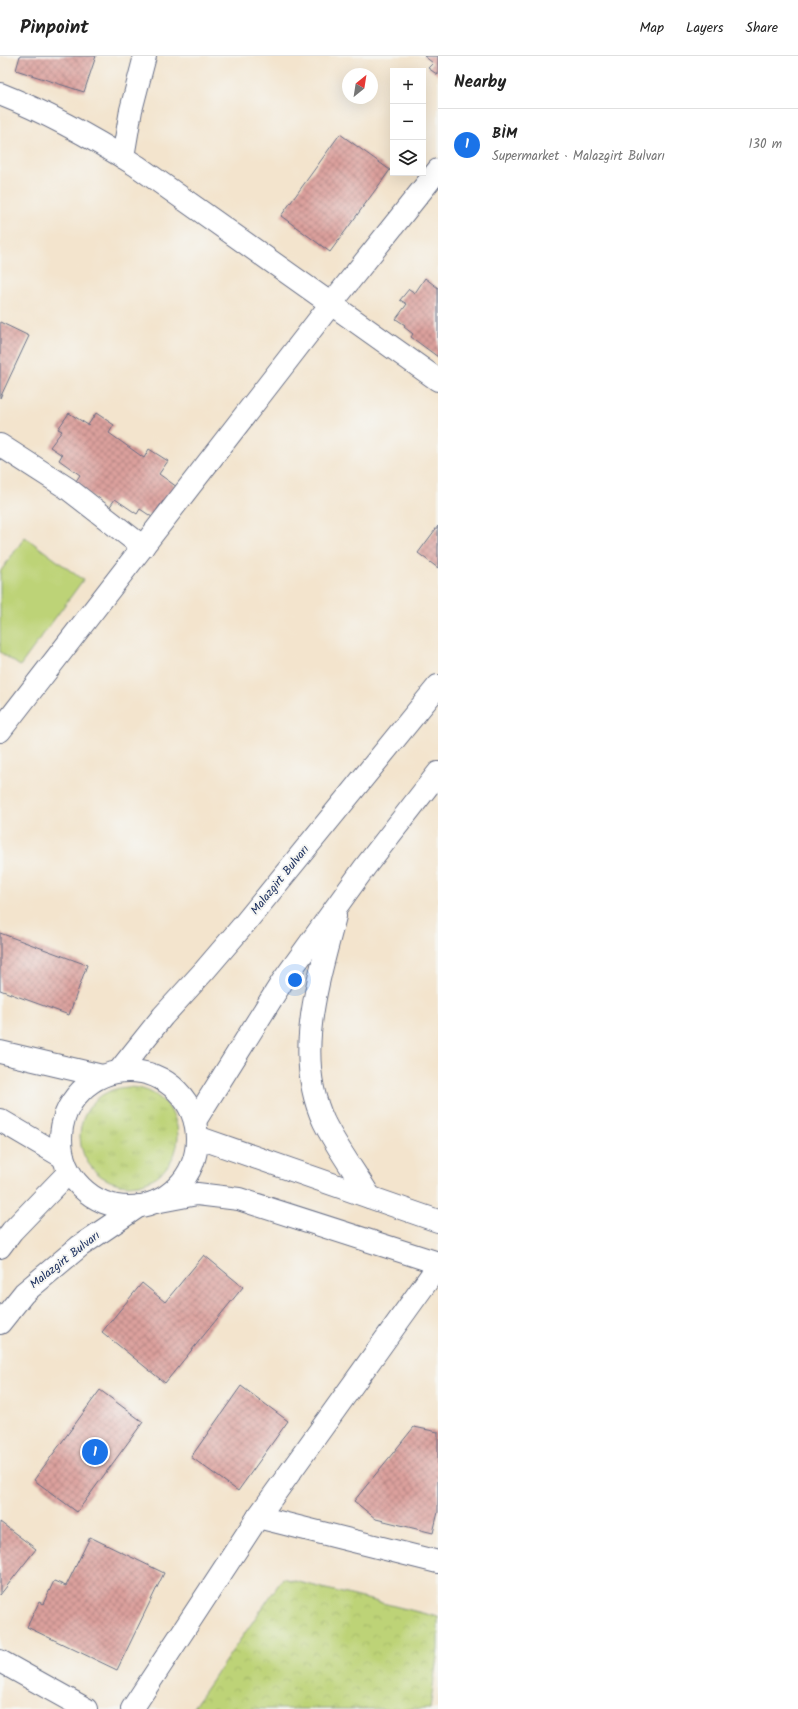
<!DOCTYPE html>
<html lang="en">
<head>
<meta charset="utf-8">
<style>
	body { margin:0; font-family:Kalam,sans-serif; background:#f6f6f6; color:#222 }
	.controls { position:absolute; right:12px; top:12px; display:grid; overflow:hidden; border-radius:0px; box-shadow:0 4px 16px #0002 }
	.controls button { width:36px; height:36px; display:grid; place-items:center; padding:0; border:0; border-bottom:1px solid #e0e0e0; background:#fff; color:#222; font:20px sans-serif }
	.compass { position:absolute; left:342px; top:12px; width:36px; height:36px; border-radius:50%; background:#fff; box-shadow:0 4px 16px #0002; rotate:30deg }
	.you { position:absolute; left:295px; top:924px; width:14px; height:14px; margin:-10px; border:3px solid #fff; border-radius:50%; background:#1a73e8; box-shadow:0 0 0 6px #1a73e833 }
	.badge { display:grid; place-items:center; width:26px; height:26px; border-radius:50%; background:#1a73e8; color:#fff; font-size:13px; font-weight:700 }
	.pin { position:absolute; translate:-50% -50%; border:2px solid #fff; box-shadow:0 1px 4px #0006 }
	.list { margin:0; padding:0; list-style:none }
	h2 { display:flex; justify-content:space-between; align-items:center; height:52px; margin:0; padding:0 16px; font-size:17px }
	h2 small { font-size:13px; font-weight:400; color:#767676 }
	.list li { display:grid; grid-template-columns:26px 1fr auto; gap:12px; align-items:center; box-sizing:border-box; height:72px; padding:0 16px; border-top:1px solid #e0e0e0 }
	.list b { display:block; font-size:15px; white-space:nowrap }
	.list p { margin:0; font-size:13px; white-space:nowrap; color:#767676 }
	.list em { font-size:13px; font-style:normal; color:#767676 }
	.icon { flex:none; width:22px; height:22px; fill:none; stroke:currentColor; stroke-width:2; stroke-linecap:round; stroke-linejoin:round }
	.map { position:relative; flex:none; width:438px; height:1653px; overflow:hidden }
	header { display:flex; align-items:center; gap:24px; box-sizing:border-box; height:56px; padding:0 20px; background:#fff; border-bottom:1px solid #e0e0e0 }
	header strong { font-size:19px }
	nav { display:flex; gap:22px; margin-inline-start:auto; font-size:14px }
	main { display:flex }
	aside { flex:1; background:#fff }
	.map>svg:first-child { display:block }
	.grass { fill:url(#grass-tufts); stroke:#6c816a }
	.park { fill:url(#park-crowns); stroke:#6c816a }
	.pitch { fill:#bdd377; stroke:#6c816a }
	.building { fill:url(#building-cross-hatch) }
	.lines { fill:none; stroke-linecap:round; stroke-linejoin:round }
	.minor-casing { stroke:#676e85; stroke-width:24 }
	.highway-casing { stroke:#676e85; stroke-width:24 }
	.minor { stroke:#fff; stroke-width:22 }
	.highway { stroke:#fff; stroke-width:22 }
	.labels { text-anchor:middle; dominant-baseline:central; stroke-width:4; stroke-linejoin:round; paint-order:stroke }
	.street-label { font-size:12px; fill:#1b2f5e; stroke:#f6f6f2 }
</style>
</head>
<body>
<header>
<strong>Pinpoint</strong>
<nav><a>Map</a><a>Layers</a><a>Share</a></nav>
</header>
<main>
<div class="map">
<svg width="438" height="1653" viewBox="0 0 438 1653">
	<defs>
		<pattern id="grass-tufts" width="24" height="20" patternUnits="userSpaceOnUse"><rect width="24" height="20" fill="#bdd377"/><path d="M3 7l-1-3M5 7V3M7 7l1-3M15 17l-1-3M17 17v-4M19 17l1-3" fill="none" stroke="#a2b569"/></pattern>
		<pattern id="park-crowns" width="20" height="18" patternUnits="userSpaceOnUse"><rect width="20" height="18" fill="#bdd377"/><path d="M2 6a3 3 0 1 1 6 0M12 15a3 3 0 1 1 6 0" fill="none" stroke="#a2b569"/></pattern>
		<pattern id="building-cross-hatch" width="8" height="8" patternUnits="userSpaceOnUse"><rect width="8" height="8" fill="#dba09c"/><path d="M0 0l8 8M0 8l8-8" fill="none" stroke="#b18382"/></pattern>
	</defs>
	<rect width="100%" height="100%" fill="#f6f6f2"/>
	<filter id="ink" filterUnits="userSpaceOnUse"><feTurbulence type="fractalNoise" baseFrequency=".025" numOctaves="2"/><feDisplacementMap in="SourceGraphic" scale="8" xChannelSelector="R" yChannelSelector="G"/><feConvolveMatrix kernelMatrix="1 2 1 2 8 2 1 2 1" color-interpolation-filters="sRGB"/></filter>
	<filter id="wash" filterUnits="userSpaceOnUse"><feTurbulence type="fractalNoise" baseFrequency=".012" numOctaves="4" result="noise"/><feDisplacementMap in="SourceGraphic" scale="16" xChannelSelector="R" yChannelSelector="G"/><feGaussianBlur stdDeviation="0.9" result="paint"/><feColorMatrix in="noise" values="0 0 0 0 0 0 0 0 0 0 0 0 0 0 0 0 0 1.4 0 .05"/><feComposite in="paint" operator="in"/></filter>
	<g filter="url(#wash)">
		<rect width="100%" height="100%" fill="#f3e4cd"/>
		<!-- grass -->
		<circle class="grass" cx="129" cy="1080" r="49"/>
		<!-- park -->
		<path class="park" d="M283 1522 438 1561V1593L430 1653H192Z"/>
		<!-- pitch -->
		<path class="pitch" d="M25 481 83 524 20 610 0 596V516Z"/>
		<g id="blocks">
			<!-- building -->
			<g class="building">
				<path d="M20 0H96L84 36 16 14Z"/>
				<path d="M424 0H438V19L428 12 433 7Z"/>
				<path d="M340 78 390 114 330 196 281 160Z"/>
				<path d="M425 222 438 232V301L411 281 413 278 404 271 405 269 396 263 407 248 400 244 409 233 415 237Z"/>
				<path d="M0 266 29 280 0 342Z"/>
				<path d="M69 357 88 369 96 357 114 369 109 377 144 402 149 393 168 405 159 418 177 431 166 447 163 445 152 461 140 453 137 458 115 443 109 452 74 428 80 419 59 404 62 399 50 391 62 375 58 373Z"/>
				<path d="M438 470V512L418 497Z"/>
				<path d="M0 877 87 909 69 959 0 934Z"/>
				<path d="M204 1199 243 1231 165 1327 102 1276 142 1227 165 1246Z"/>
				<path d="M241 1330 288 1365 238 1435 191 1401Z"/>
				<path d="M100 1334 143 1366 77 1456 34 1424Z"/>
				<path d="M414 1371 438 1376V1456L433 1477 376 1463 354 1445Z"/>
				<path d="M0 1466 36 1493 0 1539Z"/>
				<path d="M90 1481 164 1517 117 1614 27 1571 39 1546 43 1548 54 1525 66 1530Z"/>
			</g>
		</g>
	</g>
	<g filter="url(#ink)">
		<use href="#blocks" fill-opacity="0" stroke="#676e85" stroke-width="1"/>
		<g class="lines">
			<!-- minor casing -->
			<g class="minor-casing">
				<g id="minor">
					<path d="M0 38C48 57 93 82 137 110L438 324"/>
					<path d="M123 101 131 54 145 0"/>
					<path d="M0 389 67 432 143 491"/>
					<path d="M0 675 331 248 438 114"/>
					<path d="M197 1081 438 1165"/>
					<path d="M155 1146 197 1138 239 1143 438 1207"/>
					<path d="M258 1461 438 1506"/>
					<path d="M0 1605 86 1653"/>
					<path d="M132 1653 258 1461 438 1210"/>
				</g>
			</g>
			<!-- highway casing -->
			<g class="highway-casing">
				<g id="highway">
					<path d="M335 860C318 927 293 1000 324 1066 337 1092 355 1116 370 1141"/>
					<path d="M0 996 102 1020"/>
					<circle cx="129" cy="1083" r="68"/>
					<path d="M119 1015 163 960 205 914 241 872 438 630"/>
					<path d="M0 1064 63 1101"/>
					<path d="M195 1065 282 926 365 811 438 717"/>
					<path d="M0 1191 12 1175 69 1116"/>
					<path d="M0 1267 24 1237 80 1190 139 1150"/>
				</g>
			</g>
			<!-- minor -->
			<use href="#minor" class="minor"/>
			<!-- highway -->
			<use href="#highway" class="highway"/>
		</g>
	</g>
	<g class="labels">
		<!-- street labels -->
		<g class="street-label">
			<text transform="translate(280 824) rotate(-51)">Malazgirt Bulvarı</text>
			<text transform="translate(65 1204) rotate(-38)">Malazgirt Bulvarı</text>
		</g>
	</g>
</svg>
<div class="controls">
<button>+</button>
<button>−</button>
<button><svg class="icon" aria-label="layers" viewBox="0 0 24 24"><path d="M12 4l9 5-9 5-9-5zM3 14l9 5 9-5"/></svg></button>
</div>
<svg class="compass" viewBox="-18 -18 36 36"><path d="M0-13l5 13h-10z" fill="#e53935"/><path d="M0 13l5-13h-10z" fill="#767676"/></svg>
<div class="you"></div>
<div class="pin badge" style="left:95px;top:1396px">1</div>
</div>
<aside>
<h2>Nearby<small></small></h2>
<ul class="list">
<li><span class="badge">1</span><div><b>BİM</b><p>Supermarket · Malazgirt Bulvarı</p></div><em>130 m</em></li>
</ul>
</aside>
</main>
</body>
</html>
